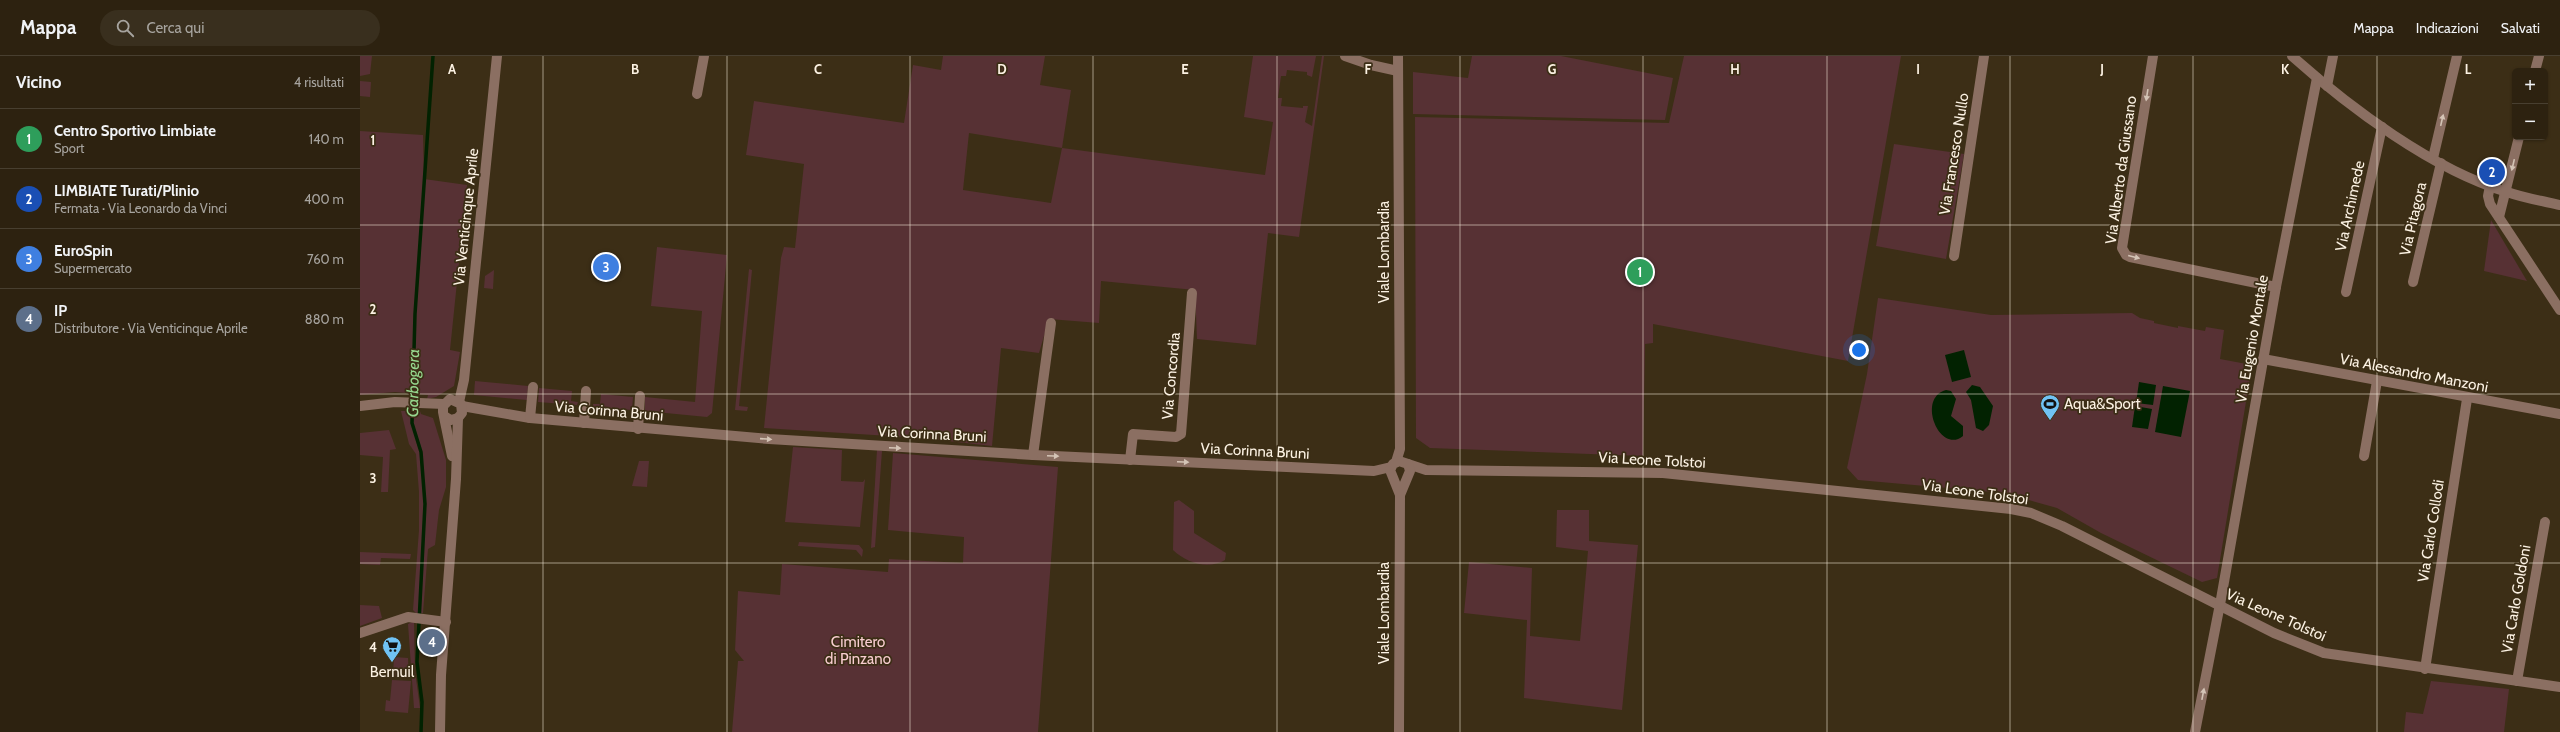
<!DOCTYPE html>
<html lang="it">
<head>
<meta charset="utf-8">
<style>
	body { margin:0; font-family:Cabin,sans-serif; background:#392f1e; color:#f1f3f6 }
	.controls { position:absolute; right:12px; top:12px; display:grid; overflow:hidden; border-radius:6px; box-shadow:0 1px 3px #0004 }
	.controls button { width:36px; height:36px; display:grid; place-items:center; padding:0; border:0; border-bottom:1px solid #483f30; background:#2d2210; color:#f1f3f6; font:20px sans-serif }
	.you { position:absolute; left:1499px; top:294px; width:14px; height:14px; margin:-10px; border:3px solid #fff; border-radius:50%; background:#1a73e8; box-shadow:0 0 0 6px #1a73e833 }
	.badge { display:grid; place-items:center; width:26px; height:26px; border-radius:50%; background:#70c2f4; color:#fff; font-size:13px; font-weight:700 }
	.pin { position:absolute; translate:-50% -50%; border:2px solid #fff; box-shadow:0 1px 4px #0006 }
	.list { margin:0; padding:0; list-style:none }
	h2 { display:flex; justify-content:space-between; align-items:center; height:52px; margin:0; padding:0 16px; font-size:17px }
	h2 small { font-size:13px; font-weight:400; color:#a7a49f }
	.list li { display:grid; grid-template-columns:26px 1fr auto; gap:12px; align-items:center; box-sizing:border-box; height:60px; padding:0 16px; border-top:1px solid #483f30 }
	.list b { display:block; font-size:15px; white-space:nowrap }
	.list p { margin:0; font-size:13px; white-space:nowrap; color:#a7a49f }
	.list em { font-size:13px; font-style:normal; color:#a7a49f }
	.icon { flex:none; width:22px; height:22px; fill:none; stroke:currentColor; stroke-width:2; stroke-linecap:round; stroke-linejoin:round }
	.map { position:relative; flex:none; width:2200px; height:676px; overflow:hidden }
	header { display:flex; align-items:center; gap:24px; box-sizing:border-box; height:56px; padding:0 20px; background:#2d2210; border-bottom:1px solid #483f30 }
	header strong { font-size:19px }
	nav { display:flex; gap:22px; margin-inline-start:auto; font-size:14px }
	.search { width:280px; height:36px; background:#392f1e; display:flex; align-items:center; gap:10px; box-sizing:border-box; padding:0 14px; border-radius:22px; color:#a7a49f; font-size:15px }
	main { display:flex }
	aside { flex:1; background:#2d2210 }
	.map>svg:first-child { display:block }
	.green { fill:#573134; fill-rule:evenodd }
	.water { fill:#022201 }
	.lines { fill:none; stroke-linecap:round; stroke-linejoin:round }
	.stream { stroke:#022201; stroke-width:3.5 }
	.minor { stroke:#8b6f62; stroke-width:10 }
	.oneway { fill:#d4c4b6 }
	.grid { fill:none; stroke:#fcf2e3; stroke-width:1; stroke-opacity:0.55 }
	.labels { text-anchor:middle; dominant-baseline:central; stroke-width:3.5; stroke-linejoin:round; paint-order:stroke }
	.street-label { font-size:15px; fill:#fcf2e3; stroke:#3c2e16 }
	.poi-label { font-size:15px; fill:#fcf2e3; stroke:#3c2e16; text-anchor:start }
	.park-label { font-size:15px; fill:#f8cdd0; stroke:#3c2e16 }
	.water-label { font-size:16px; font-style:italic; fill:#97d88f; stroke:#3c2e16 }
	.grid-label { font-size:13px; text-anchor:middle; font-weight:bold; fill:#fcf2e3; stroke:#3c2e16; stroke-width:3.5; stroke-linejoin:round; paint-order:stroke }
</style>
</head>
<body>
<header>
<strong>Mappa</strong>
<div class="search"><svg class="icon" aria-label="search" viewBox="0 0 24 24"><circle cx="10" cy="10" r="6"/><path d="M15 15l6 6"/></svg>Cerca qui</div>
<nav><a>Mappa</a><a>Indicazioni</a><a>Salvati</a></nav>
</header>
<main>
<aside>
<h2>Vicino<small>4 risultati</small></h2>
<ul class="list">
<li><span class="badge" style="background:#2e9e5b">1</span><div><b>Centro Sportivo Limbiate</b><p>Sport</p></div><em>140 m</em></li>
<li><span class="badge" style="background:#1a4fb4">2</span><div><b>LIMBIATE Turati/Plinio</b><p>Fermata · Via Leonardo da Vinci</p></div><em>400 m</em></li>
<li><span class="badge" style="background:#3f7fe0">3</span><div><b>EuroSpin</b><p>Supermercato</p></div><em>760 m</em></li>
<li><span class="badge" style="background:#5c6f8a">4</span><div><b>IP</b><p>Distributore · Via Venticinque Aprile</p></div><em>880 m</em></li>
</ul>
</aside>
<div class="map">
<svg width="2200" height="676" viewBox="0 0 2200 676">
	<rect width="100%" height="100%" fill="#3c2e16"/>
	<!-- green -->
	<g class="green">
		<path d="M0 0H12L10 18 0 20Z"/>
		<path d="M583 0H685L680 29 711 34 702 92 905 119 913 66 884 61 893 0H956L952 21 947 19V16L927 14 926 20H921L918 42H922L921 50 943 52V50H948L945 66 952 70 962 0H964L939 181 908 177 896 289 837 283 835 234 741 225 739 267 689 263 679 297 641 292 632 390 561 382 404 372 421 202 424 191 435 192 444 108 386 99 394 45 544 67 553 9 581 14ZM609 77 702 92 691 147 603 134Z"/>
		<path d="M1112 0H1201L1313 22 1305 64 1053 58V16L1108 22Z"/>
		<path d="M1324 0H1541L1488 305 1293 268V287L1285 288 1283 400 1070 392 1056 382 1055 61 1309 67Z"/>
		<path d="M0 25 11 26 10 41 0 40Z"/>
		<path d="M0 75 63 79 64 123 107 129 90 294 100 296 94 330 76 341 67 343 68 339 35 336 0 339Z"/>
		<path d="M1534 88 1604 98 1586 203 1516 190Z"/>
		<path d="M2131 164 2167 225 2124 215Z"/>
		<path d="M297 191 367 199 352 357 347 361 285 355V341L335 346 342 255 291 250Z"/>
		<path d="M389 213 392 214 379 350 388 351 387 355 375 354Z"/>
		<path d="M134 214 133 233 124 232 125 220Z"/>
		<path d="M1518 242 1631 259 1772 257 1780 262 1794 265V267L1818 272V270L1845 275 1846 271 1864 274 1860 303 1892 309 1857 522 1842 526 1741 477 1697 452 1644 437 1498 424 1487 412 1507 318Z"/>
		<path d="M115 325 168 330 167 344 114 339Z"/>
		<path d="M179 332 212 335 211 345 218 346 217 349 178 346Z"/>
		<path d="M241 338 273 341 272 354 233 351V348H240Z"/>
		<path d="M41 355H60L61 358 73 362 86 404V431L79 454 75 489 68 493 63 557H56L53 554 59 474V436L56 398 49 388Z"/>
		<path d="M29 374 36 393 30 394 28 436H21L23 401 0 399V377Z"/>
		<path d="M433 391 482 394 481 425 503 426 505 423 500 471 425 466Z"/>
		<path d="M517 394 522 395 515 491 511 492Z"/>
		<path d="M533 397 698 411 678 676H372L378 605H384L375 594 378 535 420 539 422 508 528 516 529 503 603 507 604 481 528 474Z"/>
		<path d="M279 405H289L287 431 272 430Z"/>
		<path d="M819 444 834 455V477L866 497 865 504C848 514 827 507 813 494L814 446Z"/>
		<path d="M1197 454H1229V485L1278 489 1262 654 1164 642 1167 564 1104 557 1109 506 1172 512 1170 580 1220 585 1228 495 1196 491Z"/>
		<path d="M439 486 499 489 503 494 502 501 496 494 438 490Z"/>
		<path d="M0 496 51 498 50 503 21 502 20 509 0 508Z"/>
		<path d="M0 549 19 550 22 562 0 570Z"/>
		<path d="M54 565 55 615 60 652H54L48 568Z"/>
		<path d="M34 601 48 602 49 621 33 620Z"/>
		<path d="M32 624 51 625 48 657 25 655 26 644 30 645Z"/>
		<path d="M2071 625 2149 633 2144 676H2044L2046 656 2063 658Z"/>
	</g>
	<!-- water -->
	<g class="water">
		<path d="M1604 294 1611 321 1592 326 1585 299Z"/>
		<path d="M1779 326 1796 329 1793 349 1776 347Z"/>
		<path d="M1612 329 1620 331 1633 350 1629 369 1623 375 1616 372 1611 344 1606 336Z"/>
		<path d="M1803 330 1830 335 1821 381 1795 376Z"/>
		<path d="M1586 334 1591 335 1596 343 1591 360 1603 370V380C1580 399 1556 342 1586 334Z"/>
		<path d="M1775 350 1792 353 1788 373 1772 371Z"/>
	</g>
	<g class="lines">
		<!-- stream -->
		<path class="stream" d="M61 676 62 646 57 606 65 448 61 396 52 367 55 258 73 0"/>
		<!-- minor -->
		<g class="minor">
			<path d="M985 0 1011 9 1038 15"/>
			<path d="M1793 0 1762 192 1766 199 1770 201 1916 231"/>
			<path d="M1932 0C1989 51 2073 114 2147 136 2164 142 2182 145 2200 149"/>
			<path d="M2175 15 2179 0"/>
			<path d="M1967 30 1973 0"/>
			<path d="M337 38 344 0"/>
			<path d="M2073 102 2097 0"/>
			<path d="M2130 130 2128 140 2130 148 2200 254"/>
			<path d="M2139 161 2159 81"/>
			<path d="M1594 200 1624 0"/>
			<path d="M2053 226 2081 107"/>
			<path d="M1986 236 2022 71"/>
			<path d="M1903 303 2200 358"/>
			<path d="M99 346 104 324 137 0"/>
			<path d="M0 350 35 346 84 348"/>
			<path d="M102 350 170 362 409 383 673 399 1014 415 1031 411"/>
			<path d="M84 360 91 364 98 362 102 357 101 348 90 343 83 350V356L92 400"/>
			<path d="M170 362 173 331"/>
			<path d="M224 367 226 335"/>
			<path d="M278 373 280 340"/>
			<path d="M673 399 691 267"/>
			<path d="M2004 400 2017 325"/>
			<path d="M770 404 773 378 816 381 821 378 832 237"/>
			<path d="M1036 406 1040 393 1038 0"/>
			<path d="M1048 408 1066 414 1303 417 1651 453 1671 457 1702 470 1914 577 1964 597 2200 631"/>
			<path d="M0 577 48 561 86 566"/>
			<path d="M2065 613 2107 343"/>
			<path d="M2157 625 2185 466"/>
			<path d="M80 676 81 619 96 423 98 362"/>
			<path d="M1039 676 1040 439 1030 414 1033 408 1039 405 1048 408 1050 415 1040 439"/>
			<path d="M1835 676 1861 543 1916 231 1957 22"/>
		</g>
	</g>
	<!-- one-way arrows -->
	<defs><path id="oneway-solid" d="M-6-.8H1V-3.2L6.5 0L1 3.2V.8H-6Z"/></defs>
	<g class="oneway">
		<use href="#oneway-solid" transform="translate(1787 39) rotate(99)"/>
		<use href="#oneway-solid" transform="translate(2082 64) rotate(-77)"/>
		<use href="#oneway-solid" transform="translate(2153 109) rotate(103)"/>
		<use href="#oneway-solid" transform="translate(1774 201) rotate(14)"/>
		<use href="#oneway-solid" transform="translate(406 383) rotate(4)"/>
		<use href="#oneway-solid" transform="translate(535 392) rotate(3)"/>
		<use href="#oneway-solid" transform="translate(693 400) rotate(3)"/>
		<use href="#oneway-solid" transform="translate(823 406) rotate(3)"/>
		<use href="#oneway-solid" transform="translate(1843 638) rotate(-79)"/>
	</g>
	<!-- grid -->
	<path class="grid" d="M183 0V676M367 0V676M550 0V676M733 0V676M917 0V676M1100 0V676M1283 0V676M1467 0V676M1650 0V676M1833 0V676M2017 0V676M0 169H2200M0 338H2200M0 507H2200"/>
	<!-- icons -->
	<defs>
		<g id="stadium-pin" transform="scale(1)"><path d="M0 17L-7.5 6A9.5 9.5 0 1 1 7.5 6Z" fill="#70c2f4" stroke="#3c2e16"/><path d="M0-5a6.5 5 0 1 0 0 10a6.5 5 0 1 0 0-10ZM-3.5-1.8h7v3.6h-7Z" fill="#111"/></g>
		<g id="supermarket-pin" transform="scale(1)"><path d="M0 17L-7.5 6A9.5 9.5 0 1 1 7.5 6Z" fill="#70c2f4" stroke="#3c2e16"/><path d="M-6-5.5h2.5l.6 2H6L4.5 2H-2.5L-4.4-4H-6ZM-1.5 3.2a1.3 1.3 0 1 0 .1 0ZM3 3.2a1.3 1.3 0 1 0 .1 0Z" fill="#111"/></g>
	</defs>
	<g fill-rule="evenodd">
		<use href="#stadium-pin" x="1690" y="348"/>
		<use href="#supermarket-pin" x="32" y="590"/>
	</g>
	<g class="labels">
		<!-- street labels -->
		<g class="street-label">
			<text transform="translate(1594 98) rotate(-81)">Via Francesco Nullo</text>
			<text transform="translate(1761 114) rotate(-82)">Via Alberto da Giussano</text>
			<text transform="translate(1990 150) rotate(-78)">Via Archimede</text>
			<text transform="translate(106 161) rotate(-84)">Via Venticinque Aprile</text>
			<text transform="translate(2053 163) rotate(-77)">Via Pitagora</text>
			<text transform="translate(1024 196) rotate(-90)">Viale Lombardia</text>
			<text transform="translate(1892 283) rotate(-80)">Via Eugenio Montale</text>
			<text transform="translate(2054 317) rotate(11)">Via Alessandro Manzoni</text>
			<text transform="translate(811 320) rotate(-85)">Via Concordia</text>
			<text transform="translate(249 355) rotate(5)">Via Corinna Bruni</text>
			<text transform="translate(572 378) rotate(3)">Via Corinna Bruni</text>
			<text transform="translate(895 395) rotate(3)">Via Corinna Bruni</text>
			<text transform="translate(1292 404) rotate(3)">Via Leone Tolstoi</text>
			<text transform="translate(1615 436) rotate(8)">Via Leone Tolstoi</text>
			<text transform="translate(2071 475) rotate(-81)">Via Carlo Collodi</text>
			<text transform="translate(2156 543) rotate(-80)">Via Carlo Goldoni</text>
			<text transform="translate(1024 557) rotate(-90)">Viale Lombardia</text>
			<text transform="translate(1916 559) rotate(24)">Via Leone Tolstoi</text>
		</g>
		<!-- poi labels -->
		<g class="poi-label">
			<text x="1704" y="348">Aqua&amp;Sport</text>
			<text x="32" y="616" text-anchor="middle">Bernuil</text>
		</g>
		<!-- park labels -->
		<g class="park-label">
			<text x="498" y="586">Cimitero<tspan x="498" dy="17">di Pinzano</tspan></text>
		</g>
		<!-- water labels -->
		<g class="water-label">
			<text transform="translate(53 327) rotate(-89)">Garbogera</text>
		</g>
	</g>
	<g class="grid-label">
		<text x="92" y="18">A</text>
		<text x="275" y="18">B</text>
		<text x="458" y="18">C</text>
		<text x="642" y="18">D</text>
		<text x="825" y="18">E</text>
		<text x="1008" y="18">F</text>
		<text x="1192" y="18">G</text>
		<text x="1375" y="18">H</text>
		<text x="1558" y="18">I</text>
		<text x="1742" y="18">J</text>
		<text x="1925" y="18">K</text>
		<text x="2108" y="18">L</text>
		<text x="13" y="89">1</text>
		<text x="13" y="258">2</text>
		<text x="13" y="427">3</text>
		<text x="13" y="596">4</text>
	</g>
</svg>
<div class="controls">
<button>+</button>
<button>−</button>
</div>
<div class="you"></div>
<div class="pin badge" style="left:1280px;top:216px;background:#2e9e5b">1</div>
<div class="pin badge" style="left:2132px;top:116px;background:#1a4fb4">2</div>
<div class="pin badge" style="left:246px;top:211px;background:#3f7fe0">3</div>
<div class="pin badge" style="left:72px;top:586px;background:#5c6f8a">4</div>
</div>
</main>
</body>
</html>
